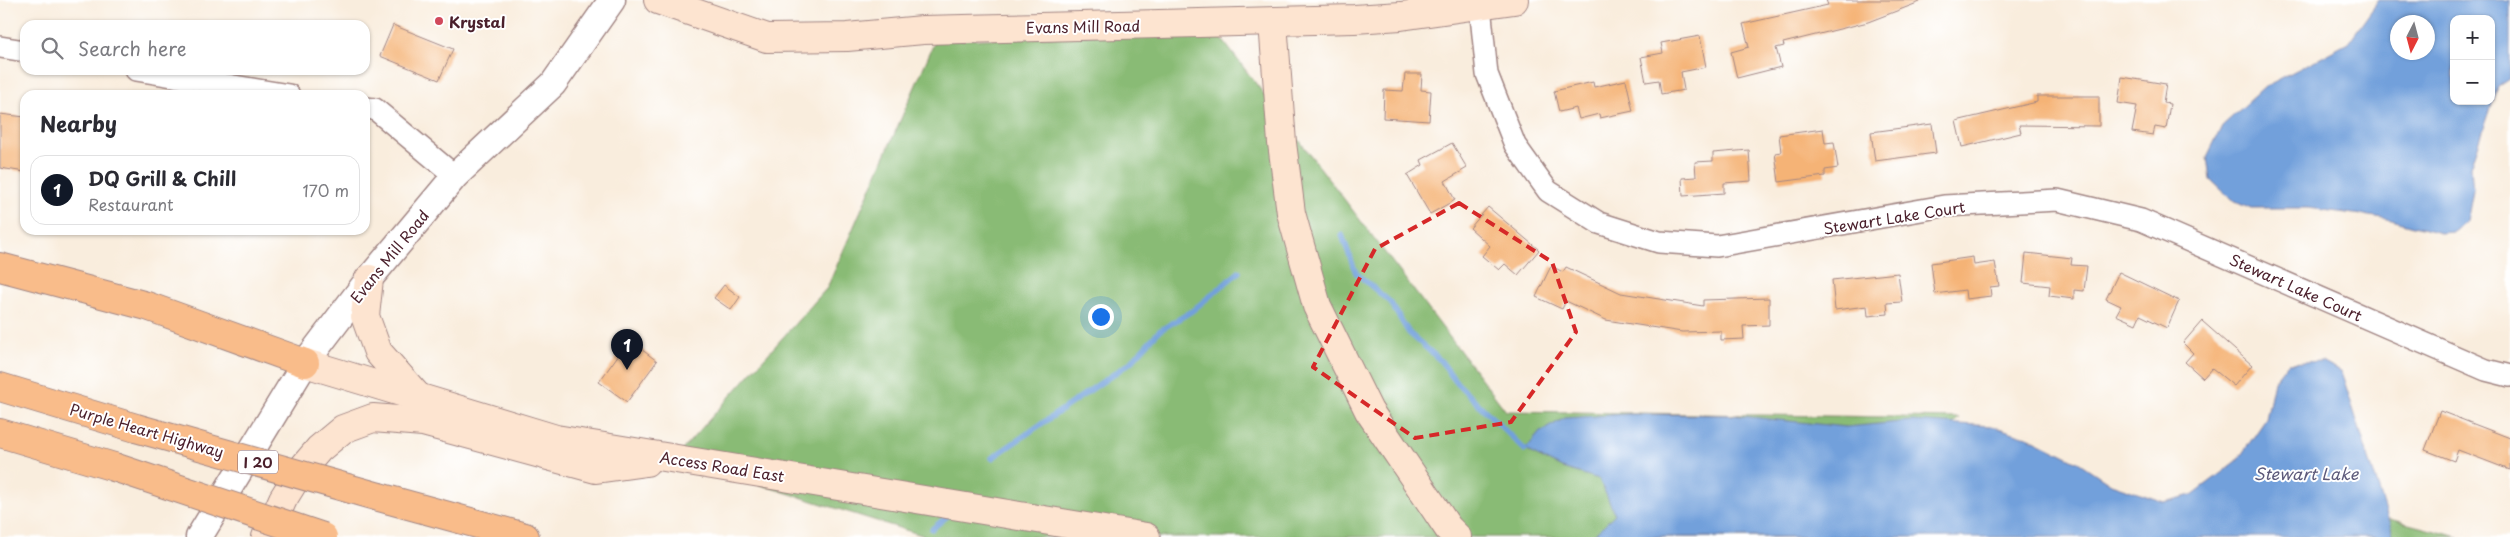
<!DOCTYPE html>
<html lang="en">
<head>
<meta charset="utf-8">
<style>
	body { margin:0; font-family:"Playpen Sans",sans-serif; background:#f7f7f7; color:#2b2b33 }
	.controls { position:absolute; right:15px; top:15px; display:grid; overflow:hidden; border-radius:10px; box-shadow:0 1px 4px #0004 }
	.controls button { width:45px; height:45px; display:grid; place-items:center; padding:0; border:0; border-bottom:1px solid #e1e1e2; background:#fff; color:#2b2b33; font:25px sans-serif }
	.compass { position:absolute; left:2390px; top:15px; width:45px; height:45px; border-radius:50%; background:#fff; box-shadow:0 1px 4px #0004; rotate:186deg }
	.you { position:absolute; left:1100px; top:316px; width:18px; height:18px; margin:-12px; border:4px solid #fff; border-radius:50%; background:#1a73e8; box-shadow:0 0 0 8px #1a73e833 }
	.badge { display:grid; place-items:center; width:32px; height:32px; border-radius:50%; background:#111827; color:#fff; font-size:16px; font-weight:700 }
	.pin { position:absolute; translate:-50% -41px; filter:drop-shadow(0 1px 2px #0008) }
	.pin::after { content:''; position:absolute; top:26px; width:18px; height:15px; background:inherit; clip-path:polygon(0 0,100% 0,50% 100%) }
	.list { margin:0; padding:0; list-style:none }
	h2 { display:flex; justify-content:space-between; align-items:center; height:65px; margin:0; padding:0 20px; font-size:21px }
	h2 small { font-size:16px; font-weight:400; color:#7c7c81 }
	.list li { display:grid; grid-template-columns:32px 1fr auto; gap:15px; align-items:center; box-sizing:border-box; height:70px; margin:0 10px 10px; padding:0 10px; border:1px solid #e1e1e2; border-radius:15px }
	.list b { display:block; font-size:19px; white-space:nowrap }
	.list p { margin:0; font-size:16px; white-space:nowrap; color:#7c7c81 }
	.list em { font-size:16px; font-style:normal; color:#7c7c81 }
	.icon { flex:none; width:28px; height:28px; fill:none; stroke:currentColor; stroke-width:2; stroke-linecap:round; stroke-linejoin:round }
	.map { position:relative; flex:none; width:2510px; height:537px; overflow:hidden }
	.search { position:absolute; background:#fff; box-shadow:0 1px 4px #0004; left:20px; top:20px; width:350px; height:55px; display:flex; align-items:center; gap:12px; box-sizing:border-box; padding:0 18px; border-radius:15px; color:#7c7c81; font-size:19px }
	.panel { position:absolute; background:#fff; box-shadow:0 1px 4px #0004; left:20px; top:90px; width:350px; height:145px; border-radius:15px }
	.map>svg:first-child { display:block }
	.forest { fill:#89bb75; stroke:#6a6d50 }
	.water { fill:#72a0db; stroke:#5e6083; fill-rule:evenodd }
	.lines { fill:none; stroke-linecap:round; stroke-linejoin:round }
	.stream { stroke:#72a0db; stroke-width:5.5 }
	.building { fill:#f5b376 }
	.minor-casing { stroke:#a28684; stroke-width:24 }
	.tertiary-casing { stroke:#a28684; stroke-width:29 }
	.secondary-casing { stroke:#a28684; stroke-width:30 }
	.motorway-casing { stroke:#a28684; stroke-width:30 }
	.minor { stroke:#fff; stroke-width:21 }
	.tertiary { stroke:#fff; stroke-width:26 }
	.secondary { stroke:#fde4d0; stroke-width:28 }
	.motorway { stroke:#f9bc8a; stroke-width:28 }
	.motorway-bridge-casing { stroke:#a28684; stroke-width:30; stroke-linecap:butt }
	.motorway-bridge { stroke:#f9bc8a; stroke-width:28 }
	.marked { fill:none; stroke:#d62828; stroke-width:4; stroke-dasharray:10 6; stroke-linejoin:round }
	.poi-dot { fill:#d1495b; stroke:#fff; stroke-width:2 }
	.labels { text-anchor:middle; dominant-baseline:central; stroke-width:4; stroke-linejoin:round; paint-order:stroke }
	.shield { fill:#fff; stroke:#80626b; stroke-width:1 }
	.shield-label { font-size:14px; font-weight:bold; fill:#4a1f2b }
	.poi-label { font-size:15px; font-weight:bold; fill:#4a1f2b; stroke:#fff; text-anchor:start }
	.street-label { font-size:15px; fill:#4a1f2b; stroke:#fff }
	.water-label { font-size:16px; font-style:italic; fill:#5c597a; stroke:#fff }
</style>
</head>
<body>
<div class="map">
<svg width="2510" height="537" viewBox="0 0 2510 537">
	<rect width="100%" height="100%" fill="#fff"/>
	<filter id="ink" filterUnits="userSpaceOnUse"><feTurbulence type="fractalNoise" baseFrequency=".02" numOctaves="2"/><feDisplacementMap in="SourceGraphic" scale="10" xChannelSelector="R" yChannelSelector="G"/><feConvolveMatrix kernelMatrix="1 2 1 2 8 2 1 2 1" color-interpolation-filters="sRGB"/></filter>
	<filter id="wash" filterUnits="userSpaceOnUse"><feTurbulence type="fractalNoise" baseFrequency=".0096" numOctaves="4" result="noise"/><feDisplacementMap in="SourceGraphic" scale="20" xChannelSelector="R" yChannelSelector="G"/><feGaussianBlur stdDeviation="1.12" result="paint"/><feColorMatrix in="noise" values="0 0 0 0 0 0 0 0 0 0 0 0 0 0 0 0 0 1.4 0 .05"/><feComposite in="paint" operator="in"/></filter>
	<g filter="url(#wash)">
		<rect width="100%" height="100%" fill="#f9eddd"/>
		<!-- forest -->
		<g class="forest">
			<path d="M1215 30 1506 411 1959 418 1857 520 1864 537H928L675 458 827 288 935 41Z"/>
			<path d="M2363 512 2458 537H2367Z"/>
		</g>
		<!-- water -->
		<g class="water">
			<path d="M2379 0H2510V79L2498 87 2471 167 2473 191 2467 222 2454 232 2440 233 2384 218 2308 208H2251L2231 199 2210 179 2207 157 2222 126 2266 86 2348 43ZM2454 19H2491V101H2454ZM2398 22H2428V52H2398Z"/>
			<path d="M2322 361 2341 371 2394 537H1592L1615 514 1599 479 1562 468 1525 450 1540 432 1565 418 1627 414 1731 415 1846 427 1911 421 1992 426 2030 438 2078 462 2111 484 2164 502 2192 495 2237 461 2266 419 2274 381 2288 363Z"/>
		</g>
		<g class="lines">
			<!-- stream -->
			<g class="stream">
				<path d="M1342 235 1356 273 1390 302 1409 333 1440 360 1457 383 1525 450"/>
				<path d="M992 458 1131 362 1159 331 1192 311 1239 272"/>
				<path d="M932 529 950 514"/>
			</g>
		</g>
		<g id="blocks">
			<!-- building -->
			<g class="building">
				<path d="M1826 0H1919L1920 2 1868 22 1783 43 1784 46 1776 48 1781 67 1737 78 1731 52 1749 47 1743 24 1828 5Z"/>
				<path d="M393 25 453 49 439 80 380 56Z"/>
				<path d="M1700 36 1706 67 1681 72 1684 90 1661 94 1659 80 1646 82 1641 57 1663 53 1661 43Z"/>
				<path d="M1405 74H1422L1421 90 1431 91 1429 121 1383 118 1384 90 1403 91Z"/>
				<path d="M2122 77 2166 84 2163 103 2170 104 2166 129 2155 127 2153 135 2132 132 2137 106 2118 103Z"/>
				<path d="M1626 80 1633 111 1600 118 1599 114 1579 119 1576 108 1559 112 1554 91 1593 82 1594 87Z"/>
				<path d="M2037 96H2099V126L2019 125 2021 133 1962 147 1956 121 2037 102Z"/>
				<path d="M0 114 25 117V172L0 168Z"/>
				<path d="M1932 124 1936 153 1875 161 1871 132Z"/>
				<path d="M1823 129 1825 143 1834 142 1838 168 1825 170V176L1779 182 1775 153 1781 152 1779 135Z"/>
				<path d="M1452 143 1467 168 1445 181 1455 200 1430 214 1407 175 1423 165 1421 160Z"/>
				<path d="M1749 150 1751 181 1724 183V193L1683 196 1682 178 1696 177 1695 162 1713 161V153Z"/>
				<path d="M1488 207 1539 250 1518 275 1505 264 1499 270 1482 256 1490 246 1470 228Z"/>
				<path d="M2026 253 2072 258 2071 265 2087 266 2084 291 2074 290V299L2049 296 2050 286 2023 283Z"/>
				<path d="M1973 257 1974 265 1995 262 1999 286 1990 287 1991 296 1966 299 1965 290 1935 294 1931 263Z"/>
				<path d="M1551 266 1563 272 1566 267 1621 293 1703 306V300L1769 298V325L1743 326 1744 339 1721 340V331L1682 332 1606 320 1566 301 1562 309 1536 297Z"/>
				<path d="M2119 272 2179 301 2167 328 2140 315 2136 324 2116 315 2121 306 2106 299Z"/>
				<path d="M1898 273 1902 302 1887 303 1888 314 1868 316 1867 306 1835 310 1832 280Z"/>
				<path d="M724 285 740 297 731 310 714 298Z"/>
				<path d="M2202 321 2252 365 2234 386 2212 368 2203 378 2185 362 2193 353 2183 343Z"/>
				<path d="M629 340 657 361 627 402 599 382Z"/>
				<path d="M2440 411 2510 438V470L2458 450 2454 461 2425 450Z"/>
			</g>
		</g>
	</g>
	<g filter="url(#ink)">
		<use href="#blocks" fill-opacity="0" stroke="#a28684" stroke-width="1"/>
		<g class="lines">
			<!-- minor casing -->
			<g class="minor-casing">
				<g id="minor">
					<path d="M1480 6 1487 74 1515 145 1548 191 1599 223 1659 242 1717 246 1944 206 2057 200 2141 220 2486 370 2510 376"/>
					<path d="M0 47 25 51"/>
					<path d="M136 70 289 95"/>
					<path d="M365 108 375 109 455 176"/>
				</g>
			</g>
			<!-- tertiary casing -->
			<g class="tertiary-casing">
				<path id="tertiary" d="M199 537 305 363 369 279 455 176 553 84 612 0"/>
			</g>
			<!-- secondary casing -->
			<g class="secondary-casing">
				<g id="secondary">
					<path d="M658 0 767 38 847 37 923 30 1354 19 1401 16 1514 0"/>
					<path d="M1273 22 1282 143 1291 213 1317 306 1369 411 1448 528 1457 537"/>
					<path d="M369 279 365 316 378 352 419 398"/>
					<path d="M305 363 556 439 1146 537"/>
					<path d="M266 537 283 499 301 470 319 449 343 429 373 418 423 422 596 469 646 462"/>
				</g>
			</g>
			<!-- motorway casing -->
			<g class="motorway-casing">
				<g id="motorway">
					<path d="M0 267 147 306 305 363"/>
					<path d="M0 387 136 428"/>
					<path d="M0 433 114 467"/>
					<path d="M379 497 525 537"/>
				</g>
			</g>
			<!-- minor -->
			<use href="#minor" class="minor"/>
			<!-- tertiary -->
			<use href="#tertiary" class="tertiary"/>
			<!-- secondary -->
			<use href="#secondary" class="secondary"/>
			<!-- motorway -->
			<use href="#motorway" class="motorway"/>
			<!-- motorway-bridge casing -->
			<g class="motorway-bridge-casing">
				<g id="motorway-bridge">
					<path d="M136 428 379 497"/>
					<path d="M114 467 323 537"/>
				</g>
			</g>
			<!-- motorway-bridge -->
			<use href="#motorway-bridge" class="motorway-bridge"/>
		</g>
	</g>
	<!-- marked area -->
	<path class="marked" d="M1459 203 1552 262 1576 332 1511 422 1415 438 1313 367 1375 249Z"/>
	<!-- markers -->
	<circle class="poi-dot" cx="439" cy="21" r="5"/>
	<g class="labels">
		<!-- shield labels -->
		<rect class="shield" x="238" y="450.5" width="40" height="23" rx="4"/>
		<g class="shield-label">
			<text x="258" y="462">I 20</text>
		</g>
		<!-- poi labels -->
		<g class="poi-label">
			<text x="449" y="21">Krystal</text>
		</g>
		<!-- street labels -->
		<g class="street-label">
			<text transform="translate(1083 26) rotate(-1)">Evans Mill Road</text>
			<text transform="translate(1894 217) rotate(-9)">Stewart Lake Court</text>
			<text transform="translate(389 256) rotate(-51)">Evans Mill Road</text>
			<text transform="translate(2296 287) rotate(24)">Stewart Lake Court</text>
			<text transform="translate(147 430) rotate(16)">Purple Heart Highway</text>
			<text transform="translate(722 466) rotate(9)">Access Road East</text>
		</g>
		<!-- water labels -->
		<g class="water-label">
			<text x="2306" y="473">Stewart Lake</text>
		</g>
	</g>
</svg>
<div class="controls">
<button>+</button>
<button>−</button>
</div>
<svg class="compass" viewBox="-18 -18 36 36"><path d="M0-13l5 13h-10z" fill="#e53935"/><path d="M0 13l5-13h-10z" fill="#7c7c81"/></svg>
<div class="you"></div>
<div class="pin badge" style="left:627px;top:370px">1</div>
<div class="search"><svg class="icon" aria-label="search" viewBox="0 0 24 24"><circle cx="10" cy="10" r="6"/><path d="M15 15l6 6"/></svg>Search here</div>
<section class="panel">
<h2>Nearby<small></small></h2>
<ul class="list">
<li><span class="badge">1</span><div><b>DQ Grill &amp; Chill</b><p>Restaurant</p></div><em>170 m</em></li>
</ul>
</section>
</div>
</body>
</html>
